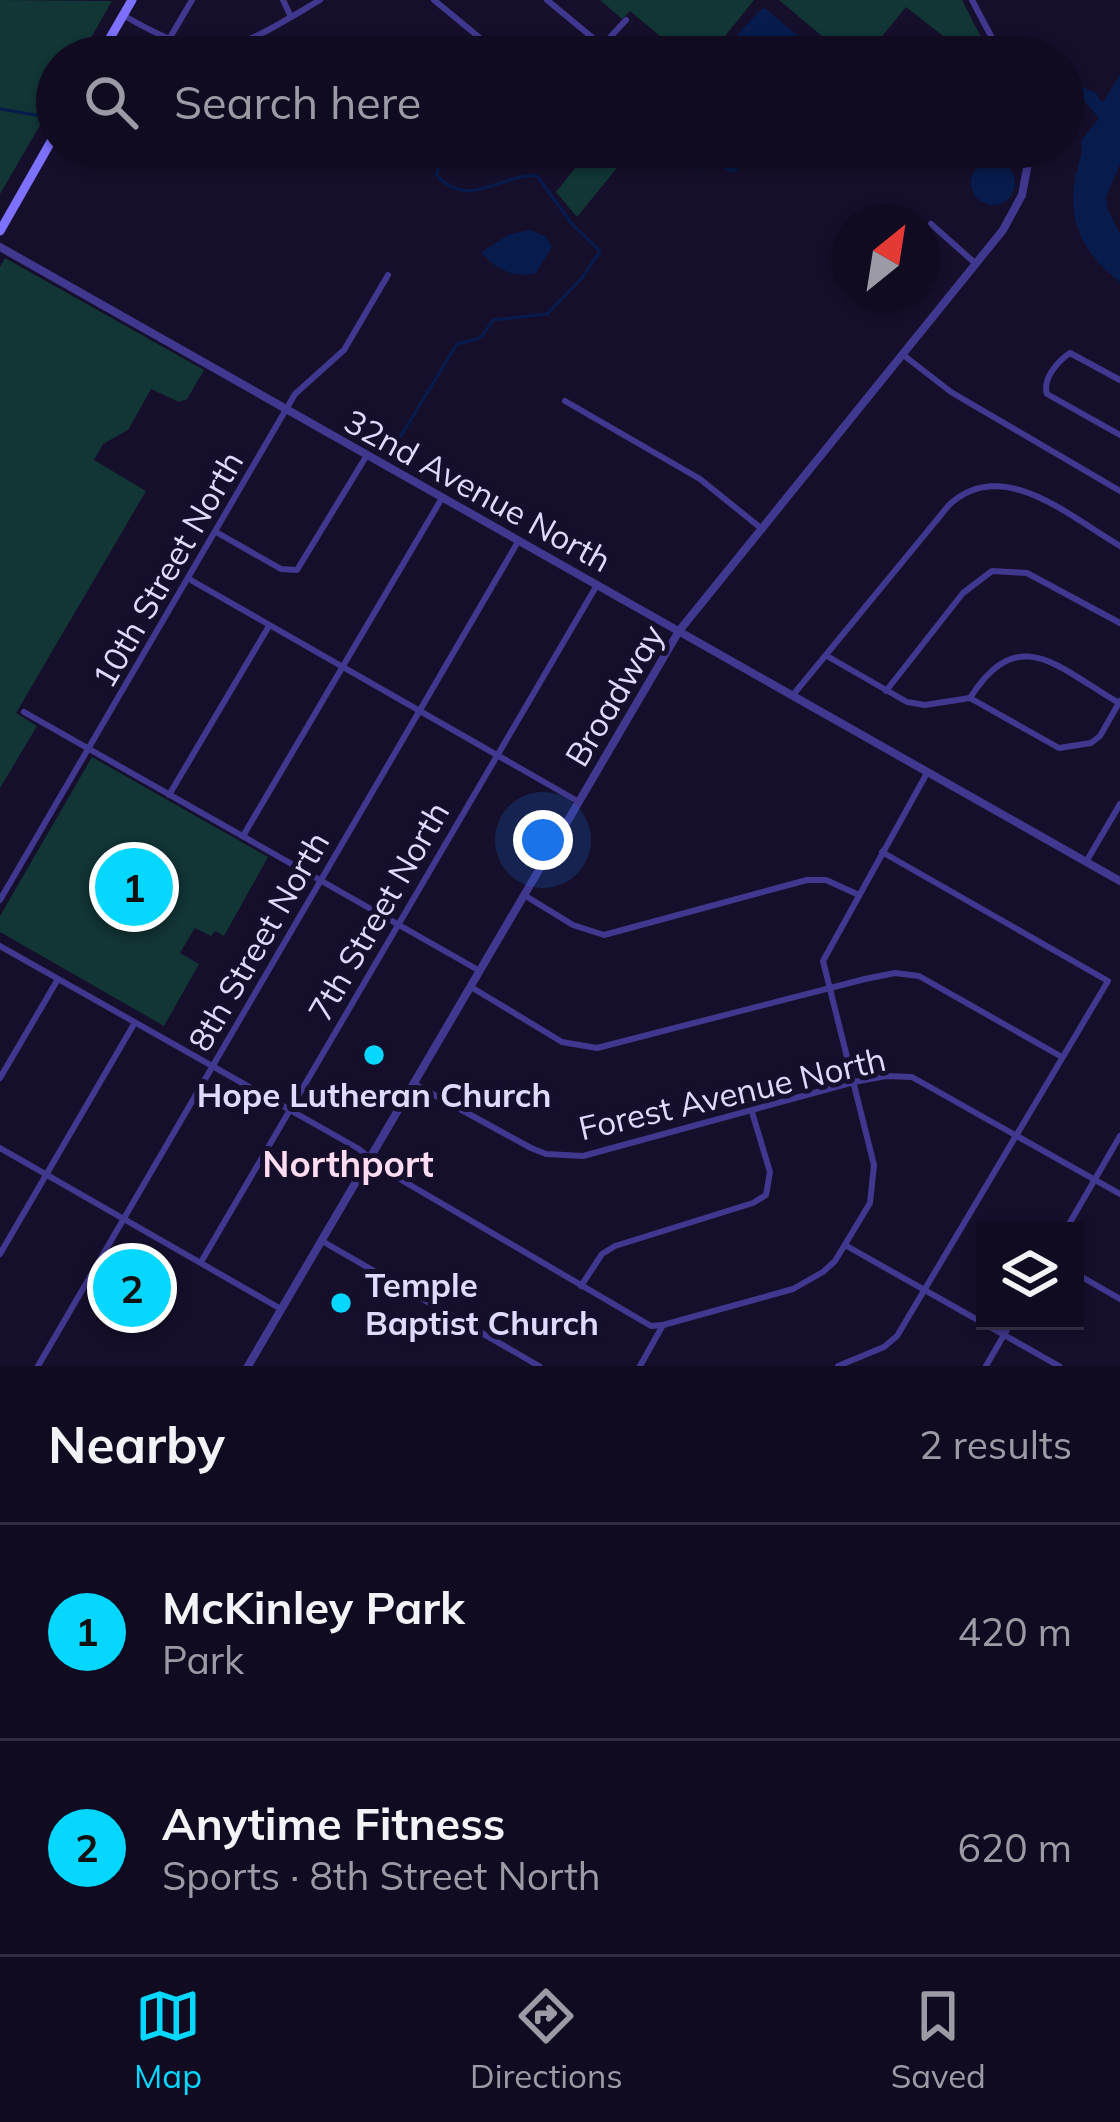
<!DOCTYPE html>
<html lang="en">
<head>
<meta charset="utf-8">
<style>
	body { margin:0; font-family:Mulish,sans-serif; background:#19142a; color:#f1f3f6 }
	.controls { position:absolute; right:36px; bottom:36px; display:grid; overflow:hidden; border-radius:0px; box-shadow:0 3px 9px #0004 }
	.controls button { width:108px; height:108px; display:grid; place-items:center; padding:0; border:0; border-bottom:3px solid #302b3f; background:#100b21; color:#f1f3f6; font:60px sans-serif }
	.compass { position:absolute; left:832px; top:204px; width:108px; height:108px; border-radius:50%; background:#100b21; box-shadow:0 3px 9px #0004; rotate:30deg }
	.you { position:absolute; left:543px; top:840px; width:42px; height:42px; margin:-30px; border:9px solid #fff; border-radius:50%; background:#1a73e8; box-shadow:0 0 0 18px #1a73e833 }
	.badge { display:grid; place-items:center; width:78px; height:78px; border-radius:50%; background:#06d7ff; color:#111; font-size:39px; font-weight:700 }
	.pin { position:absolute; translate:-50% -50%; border:6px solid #fff; box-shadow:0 3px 12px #0006 }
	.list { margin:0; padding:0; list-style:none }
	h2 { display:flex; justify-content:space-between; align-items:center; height:156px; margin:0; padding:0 48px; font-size:51px }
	h2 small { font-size:39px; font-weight:400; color:#9c9ba5 }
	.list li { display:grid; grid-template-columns:78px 1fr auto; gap:36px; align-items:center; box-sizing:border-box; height:216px; padding:0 48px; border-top:3px solid #302b3f }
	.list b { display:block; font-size:45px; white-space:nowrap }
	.list p { margin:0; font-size:39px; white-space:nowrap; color:#9c9ba5 }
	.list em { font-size:39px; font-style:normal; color:#9c9ba5 }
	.icon { flex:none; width:66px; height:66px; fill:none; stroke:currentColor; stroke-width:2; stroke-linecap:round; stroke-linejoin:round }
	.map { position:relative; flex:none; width:1120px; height:1366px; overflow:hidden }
	.search { position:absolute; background:#100b21; box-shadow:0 3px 9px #0004; left:36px; right:36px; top:36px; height:132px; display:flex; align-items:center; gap:30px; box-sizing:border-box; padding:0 42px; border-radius:66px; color:#9c9ba5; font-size:45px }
	.sheet { height:588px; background:#100b21 }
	nav { display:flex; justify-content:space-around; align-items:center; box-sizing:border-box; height:168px; border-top:3px solid #302b3f; background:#100b21; font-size:33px; color:#9c9ba5 }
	nav a { display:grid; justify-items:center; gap:6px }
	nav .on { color:#06d7ff }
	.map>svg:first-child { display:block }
	.green { fill:#123536 }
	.water { fill:#071c4d }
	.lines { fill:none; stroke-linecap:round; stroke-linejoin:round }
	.stream { stroke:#071c4d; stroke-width:3 }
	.minor { stroke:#40388e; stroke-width:6 }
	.tertiary { stroke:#40388e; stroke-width:8 }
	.secondary { stroke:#7d71ff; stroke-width:9 }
	.poi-dot { fill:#06d7ff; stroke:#160f2c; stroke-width:4.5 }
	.labels { text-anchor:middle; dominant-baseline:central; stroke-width:10; stroke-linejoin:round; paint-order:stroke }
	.street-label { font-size:33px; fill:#e1daff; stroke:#160f2c }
	.poi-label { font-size:33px; font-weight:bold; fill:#e1daff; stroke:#160f2c }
	.neighbourhood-label { font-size:36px; font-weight:bold; fill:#ffdcf0; stroke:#160f2c }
</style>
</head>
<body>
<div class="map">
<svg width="1120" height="1366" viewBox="0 0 1120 1366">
	<rect width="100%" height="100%" fill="#160f2c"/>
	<!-- green -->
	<g class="green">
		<path d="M0 0 112 1 80 57H57V96L0 194Z"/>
		<path d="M600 0H754L708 57H665L672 46 630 11 622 19Z"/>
		<path d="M779 0H962L991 57H970L906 7 865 57H847Z"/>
		<path d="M592 147H634L577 217 556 192Z"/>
		<path d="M5 258 204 370 187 399 179 402 151 389 128 430 103 444 94 460 146 491 16 713 37 726 0 788V267Z"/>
		<path d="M92 757 268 857 224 936 215 931 211 936 195 928 180 953 199 964 164 1026 0 932V916Z"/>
	</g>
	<!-- water -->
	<g class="water">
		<path d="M762 8 766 9 823 57H717Z"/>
		<path d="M1120 75V164L1106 197 1108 210 1120 234V282C1086 256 1067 224 1075 180 1077 165 1084 156 1081 141L1099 118 1067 80 1096 93 1102 103Z"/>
		<path d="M666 147H757L734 173 717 166 695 169Z"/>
		<circle cx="993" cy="183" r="22"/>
		<path d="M531 230 546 237 552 247 536 273C514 279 495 269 481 252L510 234Z"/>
	</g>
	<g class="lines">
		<!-- stream -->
		<g class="stream">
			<path d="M370 57 386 41 407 57"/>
			<path d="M0 109 48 117"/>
			<path d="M108 147 126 153 134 147"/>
			<path d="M391 452 457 344C483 337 478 343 493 320L547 314 582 278 600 251 572 224 537 176C500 173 468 212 436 174L450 147"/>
		</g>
		<!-- minor -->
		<g class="minor">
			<path d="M283 0 291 17"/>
			<path d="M434 0 503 57"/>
			<path d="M547 0 593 38 607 57"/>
			<path d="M972 0 1001 55"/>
			<path d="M123 15C215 69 233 51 320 0"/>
			<path d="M168 41 192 0"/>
			<path d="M601 47 626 20"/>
			<path d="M519 153 523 147"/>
			<path d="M931 224 975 263"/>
			<path d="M902 354 951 392 1120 491"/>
			<path d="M1120 380 1070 353C1058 361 1042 379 1047 394L1120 435"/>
			<path d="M565 401 700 479 762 529"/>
			<path d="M216 532 281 569 297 570 367 455"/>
			<path d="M189 579 579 802"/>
			<path d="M827 656 907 702 925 705 970 698 1059 748 1091 743 1100 736 1120 701"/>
			<path d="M886 691 963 593 992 571 1027 573 1120 623"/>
			<path d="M793 695 949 505C1002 455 1070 517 1120 546"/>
			<path d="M970 698C1019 621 1058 668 1119 703"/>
			<path d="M24 712 480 971"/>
			<path d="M169 795 269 626"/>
			<path d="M243 836 442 498"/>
			<path d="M1086 862 1120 804"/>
			<path d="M524 895 573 925 604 935 807 880H826L859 895"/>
			<path d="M0 900 295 394 344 350 388 275"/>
			<path d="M0 946 359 1149 381 1168 651 1326 663 1325"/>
			<path d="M471 987 562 1042 597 1048 865 979 895 973 919 976 1062 1057"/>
			<path d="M0 1078 58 979"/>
			<path d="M414 1084 531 1148 546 1154 583 1156 854 1082 886 1076 912 1077 1120 1194"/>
			<path d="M0 1148 281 1309"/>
			<path d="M1065 1231 1120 1136"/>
			<path d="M322 1241 539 1366"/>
			<path d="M845 1245 1059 1366"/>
			<path d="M0 1254 134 1024"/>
			<path d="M201 1262 597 585"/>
			<path d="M1075 1273 1120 1299"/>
			<path d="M581 1286 602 1254 615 1246 753 1203 766 1195 770 1172 752 1112"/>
			<path d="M38 1366 519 540"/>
			<path d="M640 1366 663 1325 793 1289 823 1272 835 1261 870 1203 874 1165 823 961 927 773"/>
			<path d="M838 1366 884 1347 897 1336 1108 981 882 852"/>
			<path d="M986 1366 1012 1321"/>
		</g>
		<!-- tertiary -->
		<g class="tertiary">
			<path d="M1001 55 1002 57"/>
			<path d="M0 247 1120 881"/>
			<path d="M248 1366 679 631 1003 230 1022 195 1031 147"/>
		</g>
		<!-- secondary -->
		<g class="secondary">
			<path d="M99 57 132 0"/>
			<path d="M0 231 57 131"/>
		</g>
	</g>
	<!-- markers -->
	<g class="poi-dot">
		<circle cx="374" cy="1055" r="12"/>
		<circle cx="341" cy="1303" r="12"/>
	</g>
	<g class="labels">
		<!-- street labels -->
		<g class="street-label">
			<text transform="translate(478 490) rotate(29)">32nd Avenue North</text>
			<text transform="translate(167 569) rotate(-60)">10th Street North</text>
			<text transform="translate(614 695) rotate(-59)">Broadway</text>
			<text transform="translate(378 911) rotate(-60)">7th Street North</text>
			<text transform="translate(258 941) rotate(-60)">8th Street North</text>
			<text transform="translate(732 1093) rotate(-13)">Forest Avenue North</text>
		</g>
		<!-- poi labels -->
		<g class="poi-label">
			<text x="374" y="1094">Hope Lutheran Church</text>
			<text x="365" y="1284" text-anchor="start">Temple<tspan x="365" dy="38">Baptist Church</tspan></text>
		</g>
		<!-- neighbourhood labels -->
		<g class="neighbourhood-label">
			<text x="348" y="1163">Northport</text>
		</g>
	</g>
</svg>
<div class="controls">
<button><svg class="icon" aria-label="layers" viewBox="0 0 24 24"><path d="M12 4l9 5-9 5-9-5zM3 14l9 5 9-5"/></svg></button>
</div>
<svg class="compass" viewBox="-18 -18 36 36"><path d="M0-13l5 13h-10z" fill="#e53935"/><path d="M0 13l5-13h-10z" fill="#9c9ba5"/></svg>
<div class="you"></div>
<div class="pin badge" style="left:134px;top:887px">1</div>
<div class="pin badge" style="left:132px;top:1288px">2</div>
<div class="search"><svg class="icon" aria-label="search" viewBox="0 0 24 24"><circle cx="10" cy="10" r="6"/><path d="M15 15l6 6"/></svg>Search here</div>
</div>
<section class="sheet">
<h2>Nearby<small>2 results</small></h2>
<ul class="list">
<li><span class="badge">1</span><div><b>McKinley Park</b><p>Park</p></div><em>420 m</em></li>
<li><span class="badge">2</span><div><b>Anytime Fitness</b><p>Sports · 8th Street North</p></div><em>620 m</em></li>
</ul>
</section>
<nav>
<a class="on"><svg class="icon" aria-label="map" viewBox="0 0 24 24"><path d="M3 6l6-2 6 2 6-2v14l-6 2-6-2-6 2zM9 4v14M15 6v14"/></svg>Map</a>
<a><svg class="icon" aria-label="directions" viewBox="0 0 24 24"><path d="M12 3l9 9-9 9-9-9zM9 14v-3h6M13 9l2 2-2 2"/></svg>Directions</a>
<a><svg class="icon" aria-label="saved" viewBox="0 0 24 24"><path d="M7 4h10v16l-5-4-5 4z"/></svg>Saved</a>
</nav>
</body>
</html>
